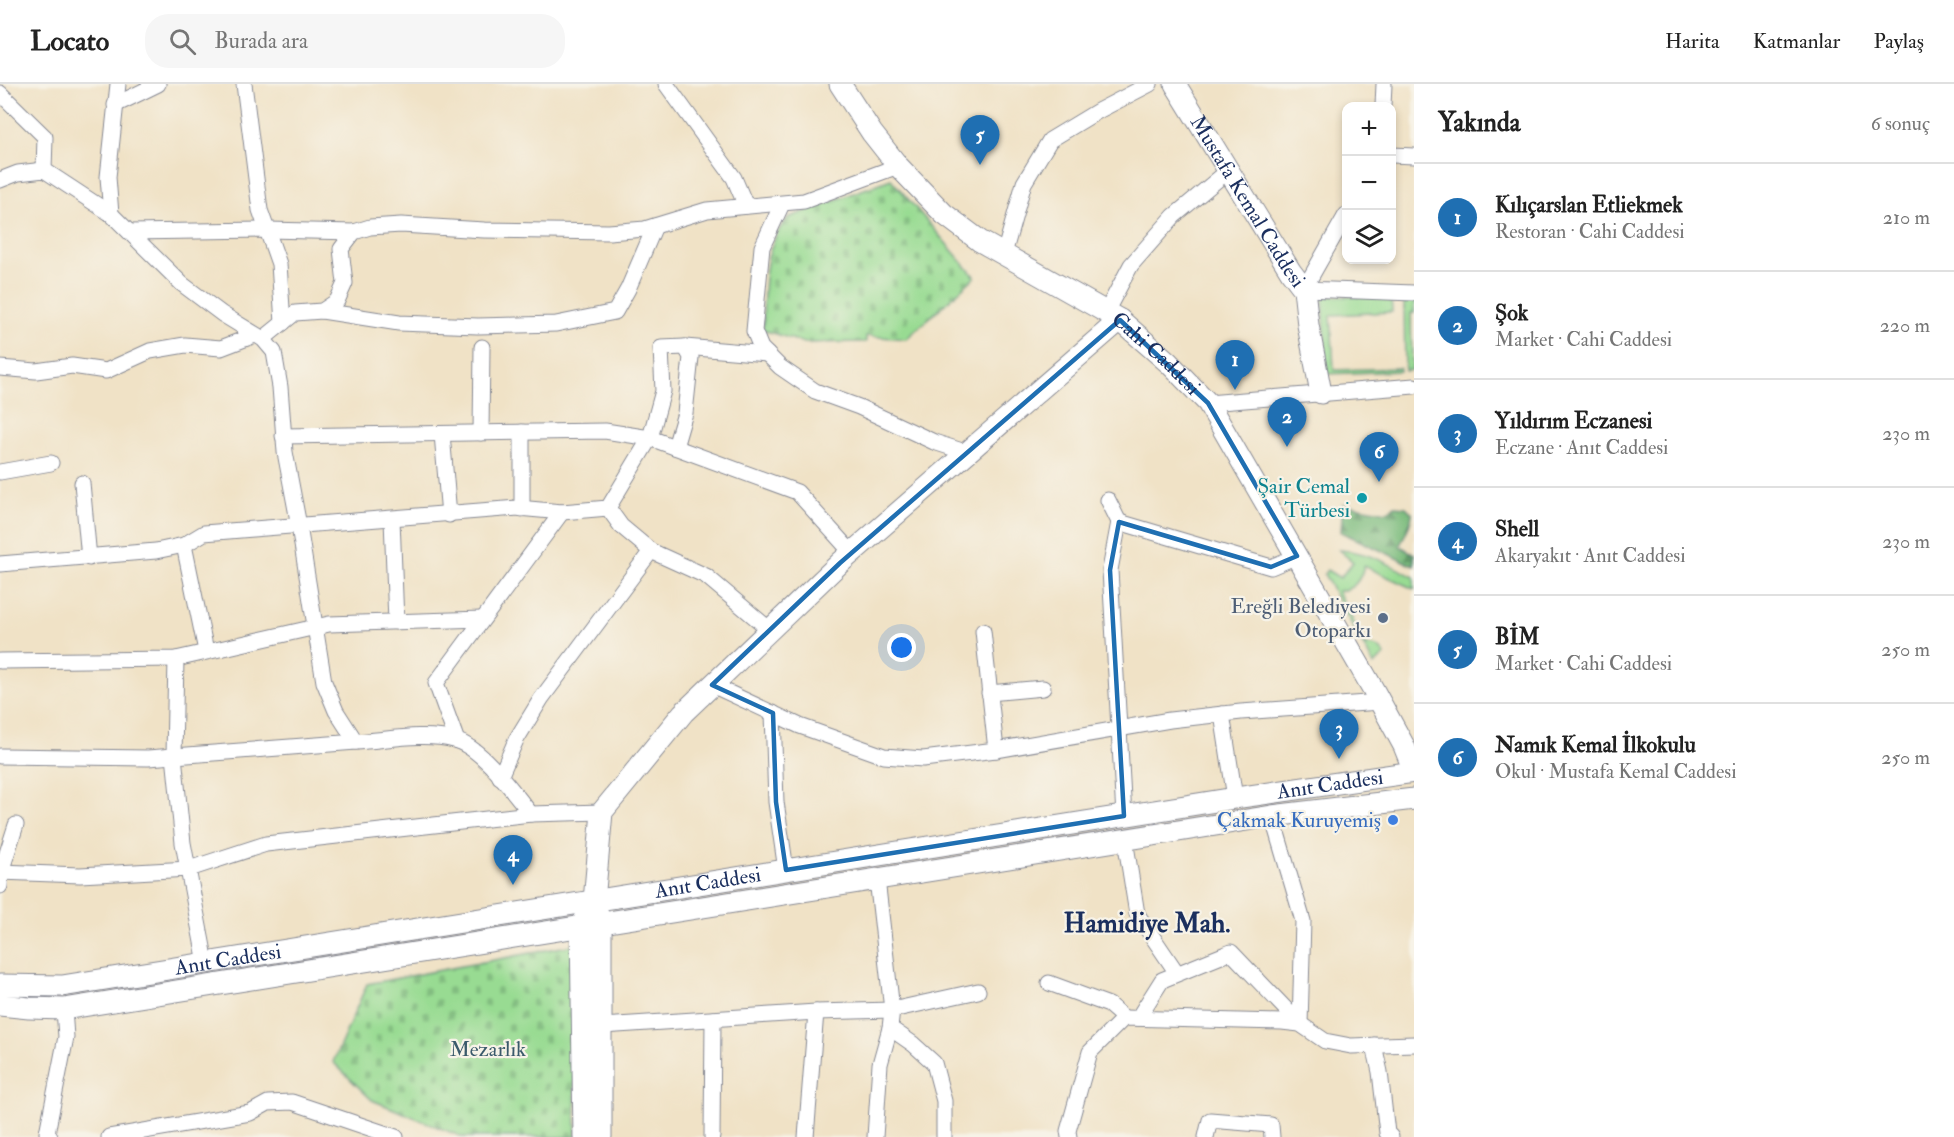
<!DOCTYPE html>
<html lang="tr">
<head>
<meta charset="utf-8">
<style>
	body { margin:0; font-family:"IM FELL Double Pica",serif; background:#f6f6f6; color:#222 }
	.controls { position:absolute; right:18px; top:18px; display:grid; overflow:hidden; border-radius:12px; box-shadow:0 3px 9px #0003 }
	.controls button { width:54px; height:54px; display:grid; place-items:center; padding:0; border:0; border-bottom:2px solid #e0e0e0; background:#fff; color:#222; font:30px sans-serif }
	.you { position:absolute; left:902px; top:564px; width:21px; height:21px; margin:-15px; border:4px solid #fff; border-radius:50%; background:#1a73e8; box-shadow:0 0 0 9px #1a73e833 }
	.badge { display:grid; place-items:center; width:39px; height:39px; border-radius:50%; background:#1f6fb2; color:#fff; font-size:20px; font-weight:700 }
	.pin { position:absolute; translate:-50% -50px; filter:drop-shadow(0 2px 3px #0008) }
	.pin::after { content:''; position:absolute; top:32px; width:21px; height:18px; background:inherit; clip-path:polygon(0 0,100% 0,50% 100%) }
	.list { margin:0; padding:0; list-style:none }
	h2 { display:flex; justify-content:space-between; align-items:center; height:78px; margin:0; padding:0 24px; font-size:26px }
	h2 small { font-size:20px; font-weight:400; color:#767676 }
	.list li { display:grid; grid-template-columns:39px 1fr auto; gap:18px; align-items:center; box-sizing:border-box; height:108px; padding:0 24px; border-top:2px solid #e0e0e0 }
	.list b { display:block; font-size:22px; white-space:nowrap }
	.list p { margin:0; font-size:20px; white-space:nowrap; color:#767676 }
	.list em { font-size:20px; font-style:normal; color:#767676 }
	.icon { flex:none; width:33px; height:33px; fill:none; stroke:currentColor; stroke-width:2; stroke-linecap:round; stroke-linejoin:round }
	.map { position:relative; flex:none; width:1414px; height:1053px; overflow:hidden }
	header { display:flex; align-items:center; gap:36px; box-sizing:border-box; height:84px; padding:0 30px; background:#fff; border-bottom:2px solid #e0e0e0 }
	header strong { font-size:28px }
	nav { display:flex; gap:33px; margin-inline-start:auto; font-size:21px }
	.search { width:420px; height:54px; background:#f6f6f6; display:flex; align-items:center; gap:15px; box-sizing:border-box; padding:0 21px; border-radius:24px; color:#767676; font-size:22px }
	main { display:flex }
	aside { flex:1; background:#fff }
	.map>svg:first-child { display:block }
	.grass { fill:#98db92; stroke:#5a8578; stroke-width:1.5 }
	.forest { fill:url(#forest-firs); stroke:#4a756d; stroke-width:1.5 }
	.cemetery { fill:url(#cemetery-stones); stroke:#5a8578; stroke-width:1.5 }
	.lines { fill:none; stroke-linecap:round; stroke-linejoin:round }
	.street-casing { stroke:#868892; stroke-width:17 }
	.secondary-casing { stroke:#868892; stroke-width:23 }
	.street { stroke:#fff; stroke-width:15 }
	.secondary { stroke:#fff; stroke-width:21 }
	.marked { fill:none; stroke:#1f6fb2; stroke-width:4.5; stroke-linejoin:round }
	.culture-dot { fill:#0f9aa8; stroke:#f7f3e8; stroke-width:2 }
	.service-dot { fill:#5c6f8a; stroke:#f7f3e8; stroke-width:2 }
	.shop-dot { fill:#3f7fe0; stroke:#f7f3e8; stroke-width:2 }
	.labels { text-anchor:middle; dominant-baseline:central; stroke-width:4.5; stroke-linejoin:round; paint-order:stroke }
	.street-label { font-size:21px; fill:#1b2f5e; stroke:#f7f3e8 }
	.culture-label { font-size:21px; fill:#0d838f; stroke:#f7f3e8; text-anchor:end }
	.service-label { font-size:21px; fill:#4e5e75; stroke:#f7f3e8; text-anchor:end }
	.shop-label { font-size:21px; fill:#366cbe; stroke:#f7f3e8; text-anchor:end }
	.park-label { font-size:21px; fill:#3a5a6b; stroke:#f7f3e8 }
	.district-label { font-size:27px; font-weight:bold; fill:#1b2f5e; stroke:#f7f3e8 }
</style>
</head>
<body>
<header>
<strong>Locato</strong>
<div class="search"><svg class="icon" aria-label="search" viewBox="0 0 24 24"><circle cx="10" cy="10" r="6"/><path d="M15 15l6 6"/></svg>Burada ara</div>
<nav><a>Harita</a><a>Katmanlar</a><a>Paylaş</a></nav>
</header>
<main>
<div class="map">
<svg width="1414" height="1053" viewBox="0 0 1414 1053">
	<defs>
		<pattern id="forest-firs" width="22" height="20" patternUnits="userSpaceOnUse" patternTransform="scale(1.5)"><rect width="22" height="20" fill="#7abb7c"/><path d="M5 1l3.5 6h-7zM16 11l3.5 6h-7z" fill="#639869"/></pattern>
		<pattern id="cemetery-stones" width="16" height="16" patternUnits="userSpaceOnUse" patternTransform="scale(1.5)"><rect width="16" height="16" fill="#98db92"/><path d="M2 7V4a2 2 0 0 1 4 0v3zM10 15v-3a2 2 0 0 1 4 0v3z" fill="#82bc80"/></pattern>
	</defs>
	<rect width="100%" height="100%" fill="#f7f3e8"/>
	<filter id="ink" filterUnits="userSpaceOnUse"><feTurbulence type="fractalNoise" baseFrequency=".0167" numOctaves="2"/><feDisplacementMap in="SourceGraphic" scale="12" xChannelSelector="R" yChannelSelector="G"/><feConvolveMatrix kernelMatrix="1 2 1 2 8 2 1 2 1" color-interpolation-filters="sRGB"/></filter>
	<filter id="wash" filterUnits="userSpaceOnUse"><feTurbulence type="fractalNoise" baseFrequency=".008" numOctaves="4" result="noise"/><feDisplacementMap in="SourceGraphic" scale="24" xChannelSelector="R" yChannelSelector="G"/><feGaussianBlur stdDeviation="1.35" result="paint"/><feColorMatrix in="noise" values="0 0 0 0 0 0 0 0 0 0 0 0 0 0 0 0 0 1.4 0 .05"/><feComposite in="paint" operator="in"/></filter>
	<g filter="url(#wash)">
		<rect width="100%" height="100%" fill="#f0e2c6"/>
		<!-- grass -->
		<g class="grass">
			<path d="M1323 212 1391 214 1392 228 1331 231 1334 286 1400 284V287L1327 290Z"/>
			<path d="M1404 215H1414V229H1411L1412 286 1405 287Z"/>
			<path d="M1339 466C1367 467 1389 480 1414 493V505L1364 482C1360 497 1354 506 1338 507L1366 562C1373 560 1381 564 1385 571L1374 581 1324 490 1327 486 1340 494 1353 478Z"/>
		</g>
		<!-- forest -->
		<path class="forest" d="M1343 420 1387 428 1395 422 1406 423 1412 429C1412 441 1404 450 1400 462L1414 470V482L1341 448Z"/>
		<!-- cemetery -->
		<g class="cemetery">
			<path d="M891 95 975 193 906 255 866 252V258L804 259 763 246C764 208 761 164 788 134Z"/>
			<path d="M573 861 576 1053H462L372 1016 333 978 367 900Z"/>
		</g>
	</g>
	<g filter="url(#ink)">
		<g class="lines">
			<!-- street casing -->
			<g class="street-casing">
				<g id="street">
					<path d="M244 0 260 126 279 180 283 239"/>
					<path d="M666 0 734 94 746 122"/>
					<path d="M0 9 45 53 44 86"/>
					<path d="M115 21 158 0"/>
					<path d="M1383 22 1384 0"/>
					<path d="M1392 71 1414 72"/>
					<path d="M0 96 18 89 44 86 111 130 182 200 222 230 263 255 274 268 280 303 285 368 299 442 324 598 336 627 356 658C388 656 423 648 454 656 482 663 514 709 531 730L602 728"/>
					<path d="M782 120 762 163 754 247 761 264 780 283 815 307 859 323 934 358 968 369"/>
					<path d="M111 130 108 93 118 0"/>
					<path d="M1346 131 1304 205 1414 209"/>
					<path d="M130 148 267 146 354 148"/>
					<path d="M1004 170 1024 99 1050 56 1098 27 1150 0"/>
					<path d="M322 227 399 239 478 242 556 240 615 228 628 205 655 142"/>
					<path d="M1106 228 1131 181 1174 132 1229 86"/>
					<path d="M263 255 295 229 322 227 337 217 345 199 341 165 354 148 370 143 401 141 484 146 609 148 645 145 707 126 804 117 898 82"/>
					<path d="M685 263 767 270"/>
					<path d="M0 284 36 287 72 282 106 287 150 267 185 261 221 264 255 251"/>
					<path d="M1208 319 1414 302"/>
					<path d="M481 349 482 263"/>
					<path d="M442 350 449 431"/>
					<path d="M283 352 605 347 650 354 797 408 852 469"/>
					<path d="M0 388 51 379"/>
					<path d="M82 399 89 474"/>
					<path d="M1108 416 1119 438"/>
					<path d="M608 424 621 442 651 467 706 492 770 546"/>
					<path d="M522 425V348"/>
					<path d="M392 435 396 538"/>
					<path d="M184 461 206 567"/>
					<path d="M0 480 156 467 184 461 204 449 518 424 562 428 608 424 650 354 663 307 661 264 685 263 691 273 685 329 675 363"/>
					<path d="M983 547 996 666"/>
					<path d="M176 575 174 672 183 759 206 879"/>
					<path d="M0 577 176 575 329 540 482 535"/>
					<path d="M712 601 800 642 884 672 923 675 996 666 1170 636 1241 628 1380 618"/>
					<path d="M989 609 1043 604"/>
					<path d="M773 629 776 718 786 786"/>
					<path d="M1222 630 1235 714"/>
					<path d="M457 657 436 599 562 428"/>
					<path d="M0 672 148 674 356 658"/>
					<path d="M500 693 516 656 541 615 651 467"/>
					<path d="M1124 732 1110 486 1119 438 1271 483 1297 472"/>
					<path d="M1272 732 1303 837 1300 940"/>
					<path d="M1125 755 1137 830 1177 889"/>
					<path d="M0 788 80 791 189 785 266 760 531 730"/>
					<path d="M0 802 1 788 16 741"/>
					<path d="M1049 899 1109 921 1124 934"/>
					<path d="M1138 934 1162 896 1231 868 1300 940"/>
					<path d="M602 942 816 928 892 926 978 907"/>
					<path d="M890 944 913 960 934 979 944 1017V1053"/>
					<path d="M1374 961 1380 988 1387 1049 1391 1053"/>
					<path d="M50 1053 47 1049 66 953 64 925"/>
					<path d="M109 1053 250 1029 268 1019 292 1018 396 1053"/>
					<path d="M712 1053 713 935"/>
					<path d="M806 1053 816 928"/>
					<path d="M875 1053 880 980 890 944 892 926 877 795"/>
					<path d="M1069 1053 1068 1047 1090 968 1124 934 1282 938 1300 940 1325 957 1351 962 1414 960"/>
					<path d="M1206 1053 1210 1036 1271 1041 1272 1053"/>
				</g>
			</g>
			<!-- secondary casing -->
			<g class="secondary-casing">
				<g id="secondary">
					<path id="s1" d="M840 0 872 49 898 82 944 130 980 157 1120 236 1169 279 1208 319 1373 605 1404 662 1414 687"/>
					<path id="s2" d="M1175 0 1291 188 1304 205 1308 241 1321 309"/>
					<path id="s3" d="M0 901 62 902 1235 714 1414 688"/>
					<path d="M0 921 29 924 64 925 1272 732 1414 715"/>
					<path d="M584 1053 581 843 587 831"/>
					<path d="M601 1053V840L594 817 602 728 683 629 840 479 1120 236"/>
				</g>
			</g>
			<!-- street -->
			<use href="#street" class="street"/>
			<!-- secondary -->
			<use href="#secondary" class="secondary"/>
		</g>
	</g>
	<!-- marked area -->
	<path class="marked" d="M1120 236 1208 319 1297 472 1271 483 1119 438 1110 486 1124 732 786 786 776 718 773 629 712 601 840 479Z"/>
	<!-- markers -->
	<circle class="culture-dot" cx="1362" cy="414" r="6"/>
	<circle class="service-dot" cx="1383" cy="534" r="6"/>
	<circle class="shop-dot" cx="1393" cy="736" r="6"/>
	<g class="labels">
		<!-- street labels -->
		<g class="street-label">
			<text stroke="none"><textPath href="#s2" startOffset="138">Mustafa Kemal Caddesi</textPath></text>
			<text stroke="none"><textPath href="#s1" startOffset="422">Cahi Caddesi</textPath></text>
			<text stroke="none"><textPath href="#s3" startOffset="1346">Anıt Caddesi</textPath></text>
			<text stroke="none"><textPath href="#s3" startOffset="716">Anıt Caddesi</textPath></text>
			<text stroke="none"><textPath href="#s3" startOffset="230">Anıt Caddesi</textPath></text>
		</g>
		<!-- culture labels -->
		<g class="culture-label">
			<text x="1350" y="402">Şair Cemal<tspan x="1350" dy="24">Türbesi</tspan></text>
		</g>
		<!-- service labels -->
		<g class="service-label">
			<text x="1371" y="522">Ereğli Belediyesi<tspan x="1371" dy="24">Otoparkı</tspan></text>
		</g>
		<!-- shop labels -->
		<g class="shop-label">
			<text x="1381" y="736">Çakmak Kuruyemiş</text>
		</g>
		<!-- park labels -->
		<g class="park-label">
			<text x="488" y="965">Mezarlık</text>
		</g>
		<!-- district labels -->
		<g class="district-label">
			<text x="1147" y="839">Hamidiye Mah.</text>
		</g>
	</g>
</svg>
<div class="controls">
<button>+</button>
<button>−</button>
<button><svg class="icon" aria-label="layers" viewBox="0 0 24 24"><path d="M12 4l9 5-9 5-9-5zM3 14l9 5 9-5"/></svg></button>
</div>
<div class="you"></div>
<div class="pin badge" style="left:1235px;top:306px">1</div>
<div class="pin badge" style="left:1287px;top:363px">2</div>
<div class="pin badge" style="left:1339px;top:675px">3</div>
<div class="pin badge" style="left:513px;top:801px">4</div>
<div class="pin badge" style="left:980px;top:81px">5</div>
<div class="pin badge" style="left:1379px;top:398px">6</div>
</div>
<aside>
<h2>Yakında<small>6 sonuç</small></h2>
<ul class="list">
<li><span class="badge">1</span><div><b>Kılıçarslan Etliekmek</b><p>Restoran · Cahi Caddesi</p></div><em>210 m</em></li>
<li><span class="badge">2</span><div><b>Şok</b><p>Market · Cahi Caddesi</p></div><em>220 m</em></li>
<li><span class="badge">3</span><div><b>Yıldırım Eczanesi</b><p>Eczane · Anıt Caddesi</p></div><em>230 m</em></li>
<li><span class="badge">4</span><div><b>Shell</b><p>Akaryakıt · Anıt Caddesi</p></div><em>230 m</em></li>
<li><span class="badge">5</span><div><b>BİM</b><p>Market · Cahi Caddesi</p></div><em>250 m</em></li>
<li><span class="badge">6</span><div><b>Namık Kemal İlkokulu</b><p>Okul · Mustafa Kemal Caddesi</p></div><em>250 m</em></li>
</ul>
</aside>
</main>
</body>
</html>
